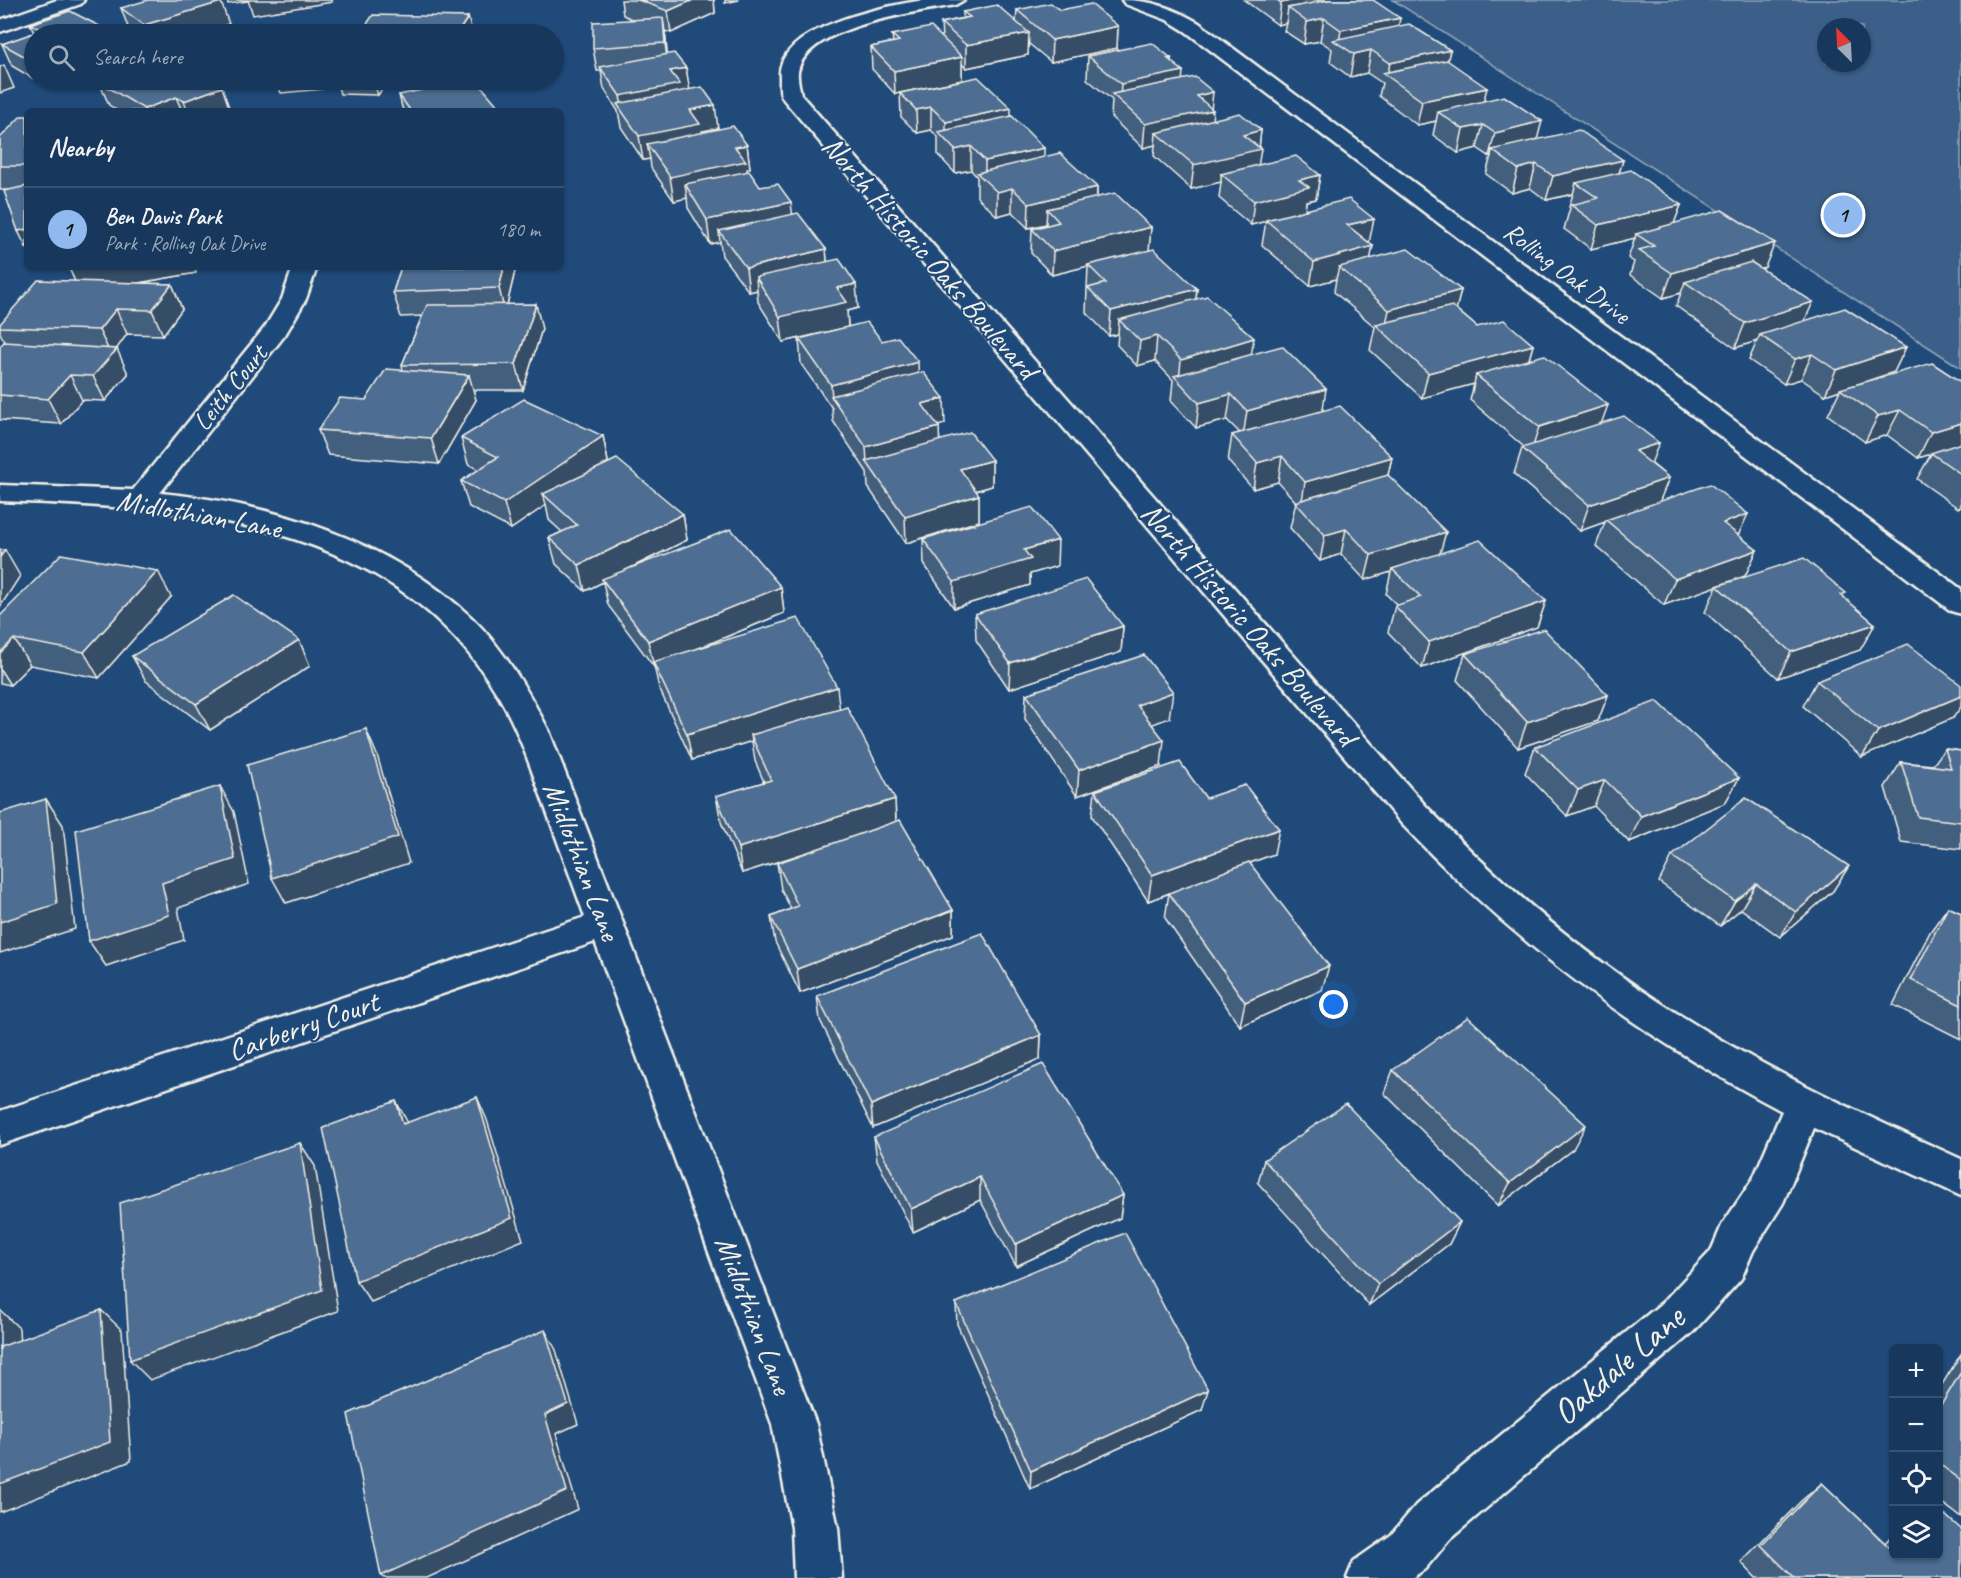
<!DOCTYPE html>
<html lang="en">
<head>
<meta charset="utf-8">
<style>
	body { margin:0; font-family:Caveat,sans-serif; background:#244365; color:#f1f3f6 }
	.controls { position:absolute; right:18px; bottom:18px; display:grid; overflow:hidden; border-radius:9px; box-shadow:0 2px 4px #0004 }
	.controls button { width:54px; height:54px; display:grid; place-items:center; padding:0; border:0; border-bottom:2px solid #365272; background:#17385c; color:#f1f3f6; font:30px sans-serif }
	.compass { position:absolute; left:1817px; top:18px; width:54px; height:54px; border-radius:50%; background:#17385c; box-shadow:0 2px 4px #0004; rotate:336deg }
	.you { position:absolute; left:1334px; top:1005px; width:21px; height:21px; margin:-15px; border:4px solid #fff; border-radius:50%; background:#1a73e8; box-shadow:0 0 0 9px #1a73e833 }
	.badge { display:grid; place-items:center; width:39px; height:39px; border-radius:50%; background:#90b9f0; color:#111; font-size:20px; font-weight:700 }
	.pin { position:absolute; translate:-50% -50%; border:3px solid #fff; box-shadow:0 2px 6px #0006 }
	.list { margin:0; padding:0; list-style:none }
	h2 { display:flex; justify-content:space-between; align-items:center; height:78px; margin:0; padding:0 24px; font-size:26px }
	h2 small { font-size:20px; font-weight:400; color:#9eacbb }
	.list li { display:grid; grid-template-columns:39px 1fr auto; gap:18px; align-items:center; box-sizing:border-box; height:84px; padding:0 24px; border-top:2px solid #365272 }
	.list b { display:block; font-size:22px; white-space:nowrap }
	.list p { margin:0; font-size:20px; white-space:nowrap; color:#9eacbb }
	.list em { font-size:20px; font-style:normal; color:#9eacbb }
	.icon { flex:none; width:33px; height:33px; fill:none; stroke:currentColor; stroke-width:2; stroke-linecap:round; stroke-linejoin:round }
	.map { position:relative; flex:none; width:1961px; height:1578px; overflow:hidden }
	.search { position:absolute; background:#17385c; box-shadow:0 2px 4px #0004; left:24px; top:24px; width:540px; height:66px; display:flex; align-items:center; gap:15px; box-sizing:border-box; padding:0 21px; border-radius:33px; color:#9eacbb; font-size:22px }
	.panel { position:absolute; background:#17385c; box-shadow:0 2px 4px #0004; left:24px; top:108px; width:540px; height:162px; border-radius:9px }
	.map>svg:first-child { display:block }
	.green { fill:#3a5f88; stroke:#97a8b8; stroke-width:1.5; fill-rule:evenodd }
	.lines { fill:none; stroke-linecap:round; stroke-linejoin:round }
	.minor-casing { stroke:#f4f1e8; stroke-width:5 }
	.minor { fill:#1f4a7a; fill-rule:evenodd }
	.wall { fill:#425f7e; stroke:#f4f1e8; stroke-width:1.5 }
	.shaded-wall { fill:#364d66; stroke:#f4f1e8; stroke-width:1.5 }
	.building { fill:#4d6e92; stroke:#f4f1e8; stroke-width:1.5 }
	.labels { text-anchor:middle; dominant-baseline:central; stroke-width:4.5; stroke-linejoin:round; paint-order:stroke }
	.far-street-label { font-size:26px; fill:#f4f1e8; stroke:#1f4a7a }
	.street-label { font-size:30px; fill:#f4f1e8; stroke:#1f4a7a }
	.near-street-label { font-size:36px; fill:#f4f1e8; stroke:#1f4a7a }
</style>
</head>
<body>
<div class="map">
<svg width="1961" height="1578" viewBox="0 0 1961 1578">
	<rect width="100%" height="100%" fill="#1f4a7a"/>
	<filter id="ink" filterUnits="userSpaceOnUse"><feTurbulence type="fractalNoise" baseFrequency=".0167" numOctaves="2"/><feDisplacementMap in="SourceGraphic" scale="12" xChannelSelector="R" yChannelSelector="G"/><feConvolveMatrix kernelMatrix="1 2 1 2 8 2 1 2 1" color-interpolation-filters="sRGB"/></filter>
	<g filter="url(#ink)">
		<!-- green -->
		<path class="green" d="M1393 0H1961V368ZM1826 27H1862V63H1826Z"/>
		<g class="lines">
			<!-- minor casing -->
			<g class="minor-casing">
				<g id="minor">
					<path d="M57 0H84L81 4 0 32V20Z"/>
					<path d="M924 0H964L955 5C918 12 806 25 798 72 797 79 800 88 801 95L1425 805C1496 879 1572 945 1658 1001 1753 1064 1857 1112 1961 1159V1196L1814 1128 1783 1203 1753 1251 1741 1279 1693 1332 1450 1539 1425 1569 1412 1578H1347L1354 1561 1391 1535 1416 1505 1663 1302 1711 1251 1722 1225 1753 1179 1782 1111C1636 1034 1514 943 1401 823L784 100C779 94 780 86 780 78 775 26 887 6 924 0Z"/>
					<path d="M1122 0C1151 0 1173 8 1199 23L1961 589V614L1951 611 1185 31 1167 20 1125 4Z"/>
					<path d="M293 267H317L306 299 285 335 160 493C271 503 390 540 472 618 505 650 528 691 549 731L816 1424 838 1528 842 1578H794L792 1528 772 1424 595 942 0 1145V1111L585 917C570 875 555 834 540 793 528 760 517 727 499 697 395 518 183 508 0 501V485L133 490 265 327 282 299Z"/>
				</g>
			</g>
			<!-- minor -->
			<use href="#minor" class="minor"/>
		</g>
		<!-- wall -->
		<g class="wall">
			<path d="M621 0H714L715 13 671 33 665 31 667 54 686 68 689 90 718 128 702 131V133L747 145 750 168 747 169V172L760 187 793 214 826 249 827 262 858 308 847 311 848 326 882 341 919 373 945 424 938 425 940 441 992 460V486L976 491 979 495V521L906 543 868 487 867 472 833 421 832 408 801 364 799 339 828 332 783 342 758 302 757 290 749 292 722 256 720 242 710 244 688 208 687 198 674 201 651 168 650 159 643 160 621 127 618 111 604 89 601 71H597L593 48 634 20 623 15Z"/>
			<path d="M1244 0H1373L1398 26 1450 50 1447 60 1484 101 1537 140 1623 160 1619 173 1681 205 1674 223 1765 267 1761 269 1805 321 1906 347 1894 372 1852 386 1961 382V507L1958 508 1917 479 1931 454 1918 458 1887 435 1865 442 1828 415 1840 390 1825 395 1801 379 1784 384 1749 360 1757 341 1735 348 1676 306 1681 293 1663 298 1630 275 1634 262 1628 258 1635 238 1591 249 1564 229 1570 208 1569 207 1573 194 1546 200 1530 188 1512 193 1486 174 1491 156H1489L1477 148 1458 153 1433 135 1436 121 1417 125 1379 96 1382 83 1367 73 1350 77 1330 62 1332 49 1320 41 1304 44 1284 31 1286 23 1278 25Z"/>
			<path d="M121 8 229 24 195 34H136L129 30Z"/>
			<path d="M1017 10H1060L1118 26 1117 48 1051 62 1028 43V55L966 68 962 64V80L895 94 872 69 871 47 893 42 892 35 942 38 941 23 963 18V12L1016 22Z"/>
			<path d="M30 24 112 34H34V79L12 66 2 44 34 33Z"/>
			<path d="M1088 56 1171 58V61L1182 80 1211 108 1212 120 1261 130 1259 148 1258 165 1320 175 1316 199 1306 201 1305 211 1369 243 1371 259 1461 290 1456 309 1477 327 1533 345 1529 359 1602 423 1669 478 1659 502 1738 535 1757 550 1745 576 1664 605 1596 546 1605 522 1580 531 1514 474 1522 448 1524 447 1470 400 1474 384 1422 398 1370 350 1375 327 1334 292 1336 279 1310 286 1262 245 1266 221 1251 225 1219 198 1221 182 1191 189 1154 156 1155 145 1143 148 1111 117 1112 100 1087 79Z"/>
			<path d="M106 80 230 110 228 111H118L109 105 99 82Z"/>
			<path d="M336 80H388L378 95 340 94Z"/>
			<path d="M900 93 1011 116 1044 157 1097 187V197L1151 227 1149 250 1197 289 1196 299 1252 355 1322 411 1392 457 1388 475 1440 553 1546 601 1537 627 1422 668 1388 632 1395 606 1397 605 1386 594 1391 572 1365 580 1341 554 1320 561 1290 528 1296 502 1278 482 1253 489 1228 461 1232 435 1240 433 1227 420 1196 428 1171 401 1173 380 1155 361 1137 366 1117 345 1118 334 1109 336 1086 312 1088 266 1052 275 1031 253 1032 229 1046 225V224L1028 228 1012 212 997 216 977 197V177L971 170 955 173 938 155V137L931 130 917 133 901 117Z"/>
			<path d="M399 95 500 111H403Z"/>
			<path d="M27 116V249L11 190H0V138Z"/>
			<path d="M401 267H516L507 305 542 329 523 390H473L476 400 439 464 328 455 318 430 366 400 403 371 402 365 422 316 401 317 393 292Z"/>
			<path d="M196 273 139 283 172 284 182 309 163 335 127 334 116 349 128 374 105 401 82 400 61 424 0 420V346L5 342 0 333V324L75 281Z"/>
			<path d="M603 436 608 462 600 467 683 514 687 540 631 568 781 587 784 613 697 649 839 710 895 799 896 821 953 910V935L800 993 775 942 771 917 791 909 781 889 777 863 810 852 742 873 721 822 716 796 764 782 755 761 752 741 692 760 659 688 654 666V667L608 605 603 582 585 591 556 564 549 538 562 532 549 520 546 505 511 529 469 507 461 481 479 470 468 464 461 438Z"/>
			<path d="M923 539 1057 566 1030 574V585L954 608 924 564Z"/>
			<path d="M1717 586 1843 597 1875 624 1860 650 1778 678 1705 612Z"/>
			<path d="M171 597 99 678 30 665 10 685 0 683V616Z"/>
			<path d="M975 614 1123 626 1121 652 1009 689 976 640Z"/>
			<path d="M299 640 310 666 210 730 146 681 132 656Z"/>
			<path d="M1465 654 1608 695 1598 721 1518 748 1457 680Z"/>
			<path d="M1817 681 1953 718 1862 757 1803 706Z"/>
			<path d="M1026 694 1169 718 1152 724 1161 766 1077 796 1025 719Z"/>
			<path d="M1535 747 1739 778 1725 803 1629 842 1594 806 1567 816 1525 773Z"/>
			<path d="M1945 749 1961 751V849L1901 842 1885 787 1901 762 1933 765Z"/>
			<path d="M1095 791 1206 798 1274 854 1250 863 1322 990 1240 1026 1165 918 1169 893 1173 892 1148 901 1092 816Z"/>
			<path d="M1672 856 1833 891 1780 937 1741 909 1720 926 1659 882Z"/>
			<path d="M1948 907 1961 913V1039L1893 1005 1930 932Z"/>
			<path d="M817 996 1041 1035 1040 1059 873 1128 820 1020Z"/>
			<path d="M1393 1070 1573 1149 1498 1206 1384 1093Z"/>
			<path d="M874 1137 1123 1195 1120 1218 1016 1266 980 1200 913 1232 877 1160Z"/>
			<path d="M1264 1160 1460 1222 1449 1244 1369 1305 1258 1183Z"/>
			<path d="M956 1303 1202 1410 1030 1489 957 1324Z"/>
			<path d="M1961 1354V1517L1938 1500V1391Z"/>
			<path d="M1822 1483 1885 1543 1893 1534V1556L1961 1578H1756L1741 1562 1801 1501Z"/>
		</g>
		<!-- shaded-wall -->
		<g class="shaded-wall">
			<path d="M227 0H247L248 1 228 4Z"/>
			<path d="M248 0H332V2L253 15Z"/>
			<path d="M693 0H714L715 13 671 33 668 11Z"/>
			<path d="M725 0H739L725 3Z"/>
			<path d="M1294 0H1336L1288 8 1286 23 1278 25 1281 3Z"/>
			<path d="M221 2 229 24 195 34H148L144 25Z"/>
			<path d="M468 17 473 34H457Z"/>
			<path d="M663 18 666 40 668 66 665 43Z"/>
			<path d="M1324 18 1320 41 1304 44 1307 22Z"/>
			<path d="M1400 18 1396 40 1339 43 1341 30Z"/>
			<path d="M1118 26 1117 48 1051 62 1052 40Z"/>
			<path d="M1029 33 1028 55 966 68V45Z"/>
			<path d="M1371 50 1367 73 1350 77 1354 54Z"/>
			<path d="M1450 50 1445 72 1387 76 1390 63Z"/>
			<path d="M962 57V80L895 94 894 71Z"/>
			<path d="M34 58V68L31 60Z"/>
			<path d="M1167 58H1171L1169 73 1183 71 1181 93 1120 101 1121 84Z"/>
			<path d="M4 65 14 88 0 93V67Z"/>
			<path d="M686 68 690 91 623 112 620 96 670 71Z"/>
			<path d="M40 80H49L41 83Z"/>
			<path d="M242 80H324L323 89 281 93 276 80 244 83Z"/>
			<path d="M373 80H388L378 95Z"/>
			<path d="M222 87 230 110 228 111H188L184 101Z"/>
			<path d="M1487 88 1481 111 1438 112 1436 121 1417 125 1422 101Z"/>
			<path d="M1213 92 1211 111 1213 110 1211 133H1156L1155 145 1143 148 1145 124 1197 96Z"/>
			<path d="M176 97 182 111H145L144 109Z"/>
			<path d="M715 105 718 128 702 131 704 147 647 144 650 159 643 160 639 136 690 110Z"/>
			<path d="M499 107 500 111H480Z"/>
			<path d="M931 107V130L917 133 916 110Z"/>
			<path d="M1011 108V132L946 140V122Z"/>
			<path d="M1542 121 1536 144 1492 150 1491 156H1489L1495 133Z"/>
			<path d="M1483 125 1477 148 1458 153 1463 129Z"/>
			<path d="M1261 130 1259 149H1261L1257 173 1221 174V182L1191 189 1194 165 1243 135Z"/>
			<path d="M747 145 750 168 747 169 749 185 685 184 687 198 674 201 670 177 735 147Z"/>
			<path d="M971 146V170L955 173V150Z"/>
			<path d="M1044 148V171L985 180V161Z"/>
			<path d="M1623 160 1616 183H1576L1573 194 1546 200 1553 176Z"/>
			<path d="M1536 164 1530 188 1512 193 1518 169Z"/>
			<path d="M1320 175 1316 199 1306 201 1305 211 1251 225 1254 201 1299 180Z"/>
			<path d="M1097 187 1096 212 1047 209 1046 224 1028 228 1029 204Z"/>
			<path d="M1012 188V212L997 216V192Z"/>
			<path d="M791 202 794 227 719 231 720 242 710 244 707 220Z"/>
			<path d="M1681 205 1672 229 1636 234 1635 238 1591 249 1598 225Z"/>
			<path d="M1374 219 1369 243 1347 225Z"/>
			<path d="M1151 227 1149 251 1052 275 1053 251Z"/>
			<path d="M27 229V249L18 231Z"/>
			<path d="M1775 243 1765 267 1695 288 1685 282 1681 293 1663 298 1672 273Z"/>
			<path d="M1373 246 1368 271 1339 267 1336 279 1310 286 1314 262Z"/>
			<path d="M826 249 828 273 756 277 757 290 749 292 746 268Z"/>
			<path d="M76 267H195L196 273 80 293 69 268Z"/>
			<path d="M504 267H516L505 313 499 288Z"/>
			<path d="M172 284 182 309 163 335 152 310Z"/>
			<path d="M856 284 858 308 847 311 848 327 783 342 780 317 837 288Z"/>
			<path d="M1197 289 1194 314 1119 320 1118 334 1109 336 1111 311Z"/>
			<path d="M1461 290 1455 315 1384 333 1389 310Z"/>
			<path d="M1813 302 1802 327 1760 335 1757 341 1735 348 1745 323Z"/>
			<path d="M536 304 542 329 523 390 516 364Z"/>
			<path d="M116 309 127 334 113 354 117 349 128 374 105 401 93 376 111 355 99 330Z"/>
			<path d="M1157 336 1155 361 1137 366 1140 341Z"/>
			<path d="M1254 338 1250 363 1179 381 1181 360Z"/>
			<path d="M1533 345 1526 370 1476 375 1474 384 1422 398 1428 373Z"/>
			<path d="M1906 347 1894 372 1825 395 1836 370Z"/>
			<path d="M1812 354 1801 379 1784 384 1795 359Z"/>
			<path d="M918 362 919 388 832 398 831 385Z"/>
			<path d="M70 375 82 400 61 424 48 399Z"/>
			<path d="M469 375 476 400 439 464 431 438Z"/>
			<path d="M1326 389 1322 415 1243 437 1247 411Z"/>
			<path d="M1231 394 1227 420 1196 428 1199 403Z"/>
			<path d="M944 398 945 424 923 430 922 404Z"/>
			<path d="M1608 405 1599 430 1531 453 1539 427Z"/>
			<path d="M1900 410 1887 435 1865 442 1878 416Z"/>
			<path d="M1961 423V445L1918 458 1931 432Z"/>
			<path d="M939 427 940 452 867 462 866 447Z"/>
			<path d="M603 436 608 462 551 501 543 494 546 505 511 529 504 503Z"/>
			<path d="M1659 443 1649 469 1635 451Z"/>
			<path d="M1282 456 1278 482 1253 489 1257 463Z"/>
			<path d="M1392 457 1386 483 1301 507 1305 482Z"/>
			<path d="M992 460V486L960 495V469Z"/>
			<path d="M1669 478 1659 503 1606 520 1605 522 1580 531 1589 505Z"/>
			<path d="M979 495V521L906 543 905 517Z"/>
			<path d="M683 514 687 540 604 581 602 579 603 582 585 591 579 565Z"/>
			<path d="M1748 514 1736 540 1723 523Z"/>
			<path d="M1346 529 1341 554 1320 561 1325 535Z"/>
			<path d="M1446 532 1439 557 1392 569 1391 572 1365 580 1371 555Z"/>
			<path d="M1058 540 1057 566 1030 574V585L954 608V582L1024 550Z"/>
			<path d="M5 550 20 576 0 607V557Z"/>
			<path d="M1757 550 1745 576 1664 605 1675 579Z"/>
			<path d="M158 571 171 597 99 678 84 652Z"/>
			<path d="M781 587 784 613 655 666 653 662 654 666V667L648 641Z"/>
			<path d="M1546 601 1537 627 1422 668 1429 642Z"/>
			<path d="M1875 624 1860 650 1778 678 1791 652Z"/>
			<path d="M1123 626 1121 652 1009 689 1010 663Z"/>
			<path d="M14 639 30 665 10 685 0 669V653Z"/>
			<path d="M299 640 310 666 210 730 196 704Z"/>
			<path d="M837 687 840 713 751 735 752 741 692 760 687 734Z"/>
			<path d="M1173 692 1169 718 1135 731 1137 705Z"/>
			<path d="M1608 695 1598 721 1518 748 1527 722Z"/>
			<path d="M1961 696V707L1953 718 1862 757 1878 731Z"/>
			<path d="M366 729 377 755 409 863 286 903 272 878Z"/>
			<path d="M1164 740 1161 766 1077 796 1079 770Z"/>
			<path d="M1739 778 1725 803 1629 842 1641 816Z"/>
			<path d="M1605 780 1594 806 1567 816 1578 790Z"/>
			<path d="M220 786 234 812 249 884 178 908 184 940 106 966 89 941 162 883Z"/>
			<path d="M46 799 63 825 75 929 0 953V922Z"/>
			<path d="M895 799 896 824 742 873 738 848Z"/>
			<path d="M1279 829 1274 854 1148 901 1152 875Z"/>
			<path d="M1849 866 1833 891 1780 937 1796 912Z"/>
			<path d="M1756 884 1741 909 1720 926 1735 901Z"/>
			<path d="M953 910V935L800 993 797 969Z"/>
			<path d="M1329 966 1322 990 1240 1026 1245 1002Z"/>
			<path d="M1041 1035 1040 1059 873 1128 871 1105Z"/>
			<path d="M477 1097 487 1120 523 1240 371 1302 356 1281Z"/>
			<path d="M396 1101 409 1125 403 1124Z"/>
			<path d="M1586 1125 1573 1149 1498 1206 1510 1183Z"/>
			<path d="M300 1143 315 1166 338 1311 150 1380 130 1360Z"/>
			<path d="M980 1177V1200L913 1232 911 1209Z"/>
			<path d="M1123 1195 1120 1218 1016 1266V1244Z"/>
			<path d="M1460 1222 1449 1244 1369 1305 1378 1284Z"/>
			<path d="M0 1310 19 1328 21 1368 0 1350Z"/>
			<path d="M101 1310 122 1330 131 1461 0 1512V1484Z"/>
			<path d="M545 1330 556 1350 578 1424 556 1434 578 1509 427 1578H384L381 1576 545 1415Z"/>
			<path d="M1208 1390 1202 1410 1030 1489 1031 1471Z"/>
		</g>
		<!-- building -->
		<g class="building">
			<path d="M148 0H218L221 2 144 25 121 8Z"/>
			<path d="M638 0H693L668 11Z"/>
			<path d="M1277 0H1294L1281 3Z"/>
			<path d="M1328 0H1373L1400 18 1341 30 1324 18 1307 22 1288 8Z"/>
			<path d="M1051 3 1060 10 1091 4 1118 26 1052 40 1017 10Z"/>
			<path d="M997 5 1029 33 966 45 941 23 970 17 963 12Z"/>
			<path d="M70 11 111 32 102 34H34V58L31 60 2 44 42 30 30 24Z"/>
			<path d="M373 15 468 17 457 34H360Z"/>
			<path d="M663 18 665 43 593 48V22Z"/>
			<path d="M1409 24 1450 50 1390 63 1371 50 1354 54 1333 40Z"/>
			<path d="M931 27 962 57 894 71 871 47 899 41 892 35Z"/>
			<path d="M322 29 321 34H259Z"/>
			<path d="M1152 43 1171 58H1167L1183 71 1121 84 1088 56Z"/>
			<path d="M674 53 686 68 670 71 680 84 620 96 600 67Z"/>
			<path d="M1447 60 1487 88 1422 101 1383 73Z"/>
			<path d="M978 77 1011 108 946 122 931 107 916 110 900 93Z"/>
			<path d="M1195 77 1213 92 1197 96 1213 110 1145 124 1112 94Z"/>
			<path d="M106 80H208L222 87 184 101 176 97 144 109 99 82Z"/>
			<path d="M467 80H476L499 107 480 111H405L410 110 399 95Z"/>
			<path d="M702 87 715 105 690 110 700 124 639 136 617 104Z"/>
			<path d="M1504 96 1542 121 1495 133 1483 125 1463 129 1438 112Z"/>
			<path d="M1240 113 1261 130 1243 135 1261 149 1194 165 1156 133Z"/>
			<path d="M21 116H27V166H0V138Z"/>
			<path d="M1012 116 1044 148 985 161 971 146 955 150 938 132Z"/>
			<path d="M733 126 747 145 735 147 746 161 670 177 647 144Z"/>
			<path d="M1579 130 1623 160 1553 176 1536 164 1518 169 1492 150Z"/>
			<path d="M1060 153 1097 187 1029 204 1012 188 997 192 977 173Z"/>
			<path d="M1296 156 1320 175 1299 180 1309 187 1254 201 1221 174Z"/>
			<path d="M1631 170 1681 205 1598 225 1571 205 1598 198 1576 183Z"/>
			<path d="M749 171 760 187 778 184 791 202 707 220 685 184Z"/>
			<path d="M27 186V229L18 231 4 191Z"/>
			<path d="M1115 193 1151 227 1053 251 1032 229 1059 222 1047 209Z"/>
			<path d="M1349 199 1374 219 1347 225 1373 246 1314 262 1266 220Z"/>
			<path d="M1722 210 1775 243 1672 273 1638 250 1654 246 1636 234Z"/>
			<path d="M798 213 826 249 746 268 719 231Z"/>
			<path d="M1154 249 1197 289 1111 311 1088 288 1106 283 1088 265Z"/>
			<path d="M1408 249 1461 290 1389 310 1339 267Z"/>
			<path d="M839 259 856 284 837 288 847 302 780 317 756 277Z"/>
			<path d="M1751 262 1813 302 1745 323 1685 282Z"/>
			<path d="M401 267H504L499 288 393 292Z"/>
			<path d="M38 280 172 284 152 310 116 309 99 330 0 327V324Z"/>
			<path d="M1207 296 1254 338 1181 360 1157 336 1140 341 1119 320Z"/>
			<path d="M536 304 516 364 402 365 427 305Z"/>
			<path d="M1452 306 1477 327 1504 320 1533 345 1428 373 1376 325Z"/>
			<path d="M1845 308 1906 347 1836 370 1812 354 1795 359 1760 335Z"/>
			<path d="M867 322 882 341 898 337 918 362 831 385 799 339Z"/>
			<path d="M4 342 117 349 93 376 70 375 48 399 0 395V346Z"/>
			<path d="M1282 346 1326 389 1247 411 1231 394 1199 403 1174 376Z"/>
			<path d="M1544 355 1608 405 1539 427 1476 375Z"/>
			<path d="M1932 363 1961 382V423L1931 432 1900 410 1878 416 1840 389Z"/>
			<path d="M386 369 469 375 431 438 318 430 340 398 366 400Z"/>
			<path d="M923 372 944 398 922 404 939 427 866 447 831 396Z"/>
			<path d="M524 399 603 436 504 503 461 481 498 457 461 438Z"/>
			<path d="M1340 406 1392 457 1305 482 1282 456 1257 463 1232 435Z"/>
			<path d="M1624 416 1659 443 1635 451 1669 478 1589 505 1522 448Z"/>
			<path d="M970 432 992 460 960 469 979 495 905 517 866 461Z"/>
			<path d="M1961 443V474L1931 453Z"/>
			<path d="M617 459 683 514 579 565 549 538 577 525 543 494Z"/>
			<path d="M1388 475 1446 532 1371 555 1346 529 1325 535 1295 502Z"/>
			<path d="M1710 484 1748 514 1723 523 1757 550 1675 579 1606 520Z"/>
			<path d="M1032 507 1058 540 1024 550 1031 559 954 582 923 539Z"/>
			<path d="M731 529 781 587 648 641 602 579Z"/>
			<path d="M1480 540 1546 601 1429 642 1395 606 1421 597 1392 569Z"/>
			<path d="M0 550H5L0 557Z"/>
			<path d="M61 554 158 571 84 652 14 639 0 653V616Z"/>
			<path d="M1804 558 1846 593 1841 595 1875 624 1791 652 1717 586Z"/>
			<path d="M1086 579 1123 626 1010 663 975 614Z"/>
			<path d="M234 595 299 640 196 704 132 656Z"/>
			<path d="M798 618 837 687 687 734 653 662Z"/>
			<path d="M1544 629 1608 695 1527 722 1465 654Z"/>
			<path d="M1908 644 1961 685V696L1878 731 1817 681Z"/>
			<path d="M1144 655 1173 692 1137 705 1164 740 1079 770 1026 694Z"/>
			<path d="M1657 701 1739 778 1641 816 1605 780 1578 790 1535 747Z"/>
			<path d="M847 707 895 799 738 848 716 796 771 780 751 735Z"/>
			<path d="M366 729 398 837 272 878 247 765Z"/>
			<path d="M1945 749 1961 751V822L1918 817 1901 762 1951 768Z"/>
			<path d="M1180 762 1206 798 1245 785 1279 829 1152 875 1095 791Z"/>
			<path d="M220 786 235 859 162 883 169 915 89 941 76 830Z"/>
			<path d="M1746 798 1849 866 1796 912 1756 884 1735 901 1672 856Z"/>
			<path d="M46 799 57 904 0 922V813Z"/>
			<path d="M900 820 953 910 797 969 771 917 798 906 777 863Z"/>
			<path d="M1249 862 1329 966 1245 1002 1169 893Z"/>
			<path d="M1948 907 1961 913V1005L1911 980Z"/>
			<path d="M982 933 1041 1035 871 1105 817 996Z"/>
			<path d="M1468 1017 1586 1125 1510 1183 1393 1070Z"/>
			<path d="M1043 1064 1123 1195 1016 1244 980 1177 911 1209 874 1137Z"/>
			<path d="M477 1097 512 1218 356 1281 323 1128 396 1101 403 1124Z"/>
			<path d="M1346 1104 1460 1222 1378 1284 1264 1160Z"/>
			<path d="M300 1143 322 1290 130 1360 120 1203Z"/>
			<path d="M1125 1233 1208 1390 1031 1471 956 1303Z"/>
			<path d="M101 1310 110 1442 0 1484V1347Z"/>
			<path d="M545 1330 568 1404 545 1415 567 1491 381 1576 348 1414Z"/>
			<path d="M1961 1372V1480L1938 1463V1410Z"/>
			<path d="M1822 1483 1889 1547 1893 1542V1556H1938V1509L1961 1529V1578H1794L1761 1545Z"/>
		</g>
	</g>
	<g class="labels">
		<!-- far-street labels -->
		<g class="far-street-label">
			<text transform="translate(1567 273) rotate(37)">Rolling Oak Drive</text>
			<text transform="translate(230 388) rotate(-51)">Leith Court</text>
		</g>
		<!-- street labels -->
		<g class="street-label">
			<text transform="translate(930 257) rotate(49)">North Historic Oaks Boulevard</text>
			<text transform="translate(199 514) rotate(10)">Midlothian Lane</text>
			<text transform="translate(1249 624) rotate(49)">North Historic Oaks Boulevard</text>
			<text transform="translate(582 861) rotate(69)">Midlothian Lane</text>
			<text transform="translate(303 1026) rotate(-19)">Carberry Court</text>
			<text transform="translate(754 1315) rotate(69)">Midlothian Lane</text>
		</g>
		<!-- near-street labels -->
		<g class="near-street-label">
			<text transform="translate(1618 1365) rotate(-41)">Oakdale Lane</text>
		</g>
	</g>
</svg>
<div class="controls">
<button>+</button>
<button>−</button>
<button><svg class="icon" aria-label="locate" viewBox="0 0 24 24"><circle cx="12" cy="12" r="6"/><path d="M12 2v4M12 18v4M2 12h4M18 12h4"/></svg></button>
<button><svg class="icon" aria-label="layers" viewBox="0 0 24 24"><path d="M12 4l9 5-9 5-9-5zM3 14l9 5 9-5"/></svg></button>
</div>
<svg class="compass" viewBox="-18 -18 36 36"><path d="M0-13l5 13h-10z" fill="#e53935"/><path d="M0 13l5-13h-10z" fill="#9eacbb"/></svg>
<div class="you"></div>
<div class="pin badge" style="left:1843px;top:215px">1</div>
<div class="search"><svg class="icon" aria-label="search" viewBox="0 0 24 24"><circle cx="10" cy="10" r="6"/><path d="M15 15l6 6"/></svg>Search here</div>
<section class="panel">
<h2>Nearby<small></small></h2>
<ul class="list">
<li><span class="badge">1</span><div><b>Ben Davis Park</b><p>Park · Rolling Oak Drive</p></div><em>180 m</em></li>
</ul>
</section>
</div>
</body>
</html>
